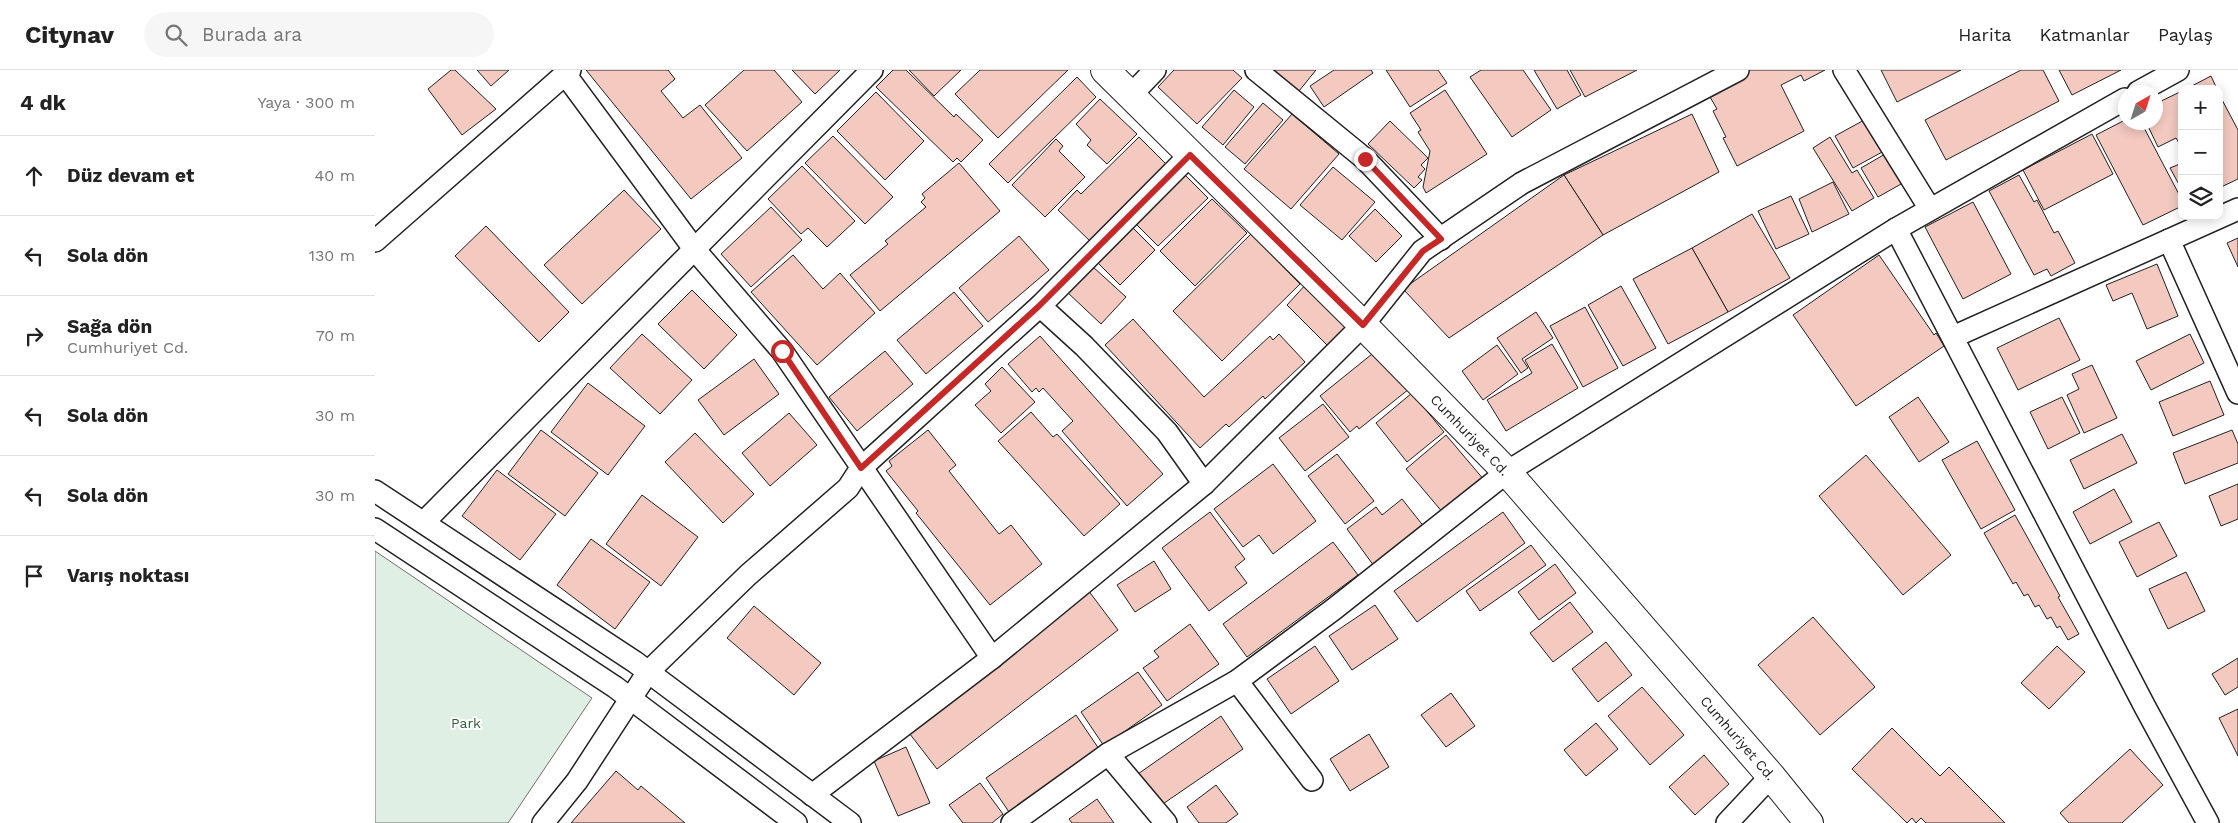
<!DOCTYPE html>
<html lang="tr">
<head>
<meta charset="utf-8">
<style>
	body { margin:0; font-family:"Work Sans",sans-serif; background:#f6f6f6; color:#222 }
	.controls { position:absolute; right:15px; top:15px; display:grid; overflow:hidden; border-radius:10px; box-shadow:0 2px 12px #0003 }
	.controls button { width:45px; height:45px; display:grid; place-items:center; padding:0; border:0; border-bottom:1px solid #e0e0e0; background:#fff; color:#222; font:25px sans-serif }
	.compass { position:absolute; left:1743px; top:15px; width:45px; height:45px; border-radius:50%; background:#fff; box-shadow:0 2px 12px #0003; rotate:39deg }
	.stop { position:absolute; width:15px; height:15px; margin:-11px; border:4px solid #c62828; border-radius:50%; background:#fff }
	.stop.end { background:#c62828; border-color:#fff; box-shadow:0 1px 5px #0008 }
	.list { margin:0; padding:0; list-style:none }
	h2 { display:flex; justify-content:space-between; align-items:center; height:65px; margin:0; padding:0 20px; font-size:21px }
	h2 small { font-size:16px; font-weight:400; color:#767676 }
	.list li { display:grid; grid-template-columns:32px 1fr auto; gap:15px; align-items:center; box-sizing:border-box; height:80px; padding:0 20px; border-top:1px solid #e0e0e0 }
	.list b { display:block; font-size:19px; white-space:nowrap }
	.list p { margin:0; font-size:16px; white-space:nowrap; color:#767676 }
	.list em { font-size:16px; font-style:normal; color:#767676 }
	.icon { flex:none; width:28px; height:28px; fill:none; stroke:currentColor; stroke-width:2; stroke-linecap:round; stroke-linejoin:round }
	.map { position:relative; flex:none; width:1863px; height:753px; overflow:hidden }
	header { display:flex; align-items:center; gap:30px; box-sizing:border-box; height:70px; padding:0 25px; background:#fff; border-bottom:1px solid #e0e0e0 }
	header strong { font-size:24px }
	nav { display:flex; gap:28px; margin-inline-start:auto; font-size:18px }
	.search { width:350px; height:45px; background:#f6f6f6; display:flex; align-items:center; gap:12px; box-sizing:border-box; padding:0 18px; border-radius:28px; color:#767676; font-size:19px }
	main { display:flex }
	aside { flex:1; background:#fff }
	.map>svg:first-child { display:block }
	.green { fill:#e0efe3; stroke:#6f6f6f }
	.building { fill:#f3c9c0; stroke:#222 }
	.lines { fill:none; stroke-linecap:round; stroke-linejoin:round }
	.minor-casing { stroke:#222; stroke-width:24 }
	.secondary-casing { stroke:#222; stroke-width:30 }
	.minor { stroke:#fff; stroke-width:21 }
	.secondary { stroke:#fff; stroke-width:28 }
	.route { stroke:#c62828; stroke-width:6 }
	.labels { text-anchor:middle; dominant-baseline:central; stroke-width:4; stroke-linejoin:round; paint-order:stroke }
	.street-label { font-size:14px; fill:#222; stroke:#fff }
	.park-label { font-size:14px; fill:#2f5e38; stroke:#fff }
</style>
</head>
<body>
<header>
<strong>Citynav</strong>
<div class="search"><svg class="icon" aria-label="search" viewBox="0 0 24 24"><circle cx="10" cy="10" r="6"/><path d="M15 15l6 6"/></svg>Burada ara</div>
<nav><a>Harita</a><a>Katmanlar</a><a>Paylaş</a></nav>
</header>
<main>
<aside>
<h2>4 dk<small>Yaya · 300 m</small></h2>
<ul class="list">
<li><svg class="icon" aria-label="ahead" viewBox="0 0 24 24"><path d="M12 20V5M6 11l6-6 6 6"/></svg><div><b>Düz devam et</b></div><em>40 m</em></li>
<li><svg class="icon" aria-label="left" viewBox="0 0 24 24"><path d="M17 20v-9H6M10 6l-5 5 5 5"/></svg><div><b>Sola dön</b></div><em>130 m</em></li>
<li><svg class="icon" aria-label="right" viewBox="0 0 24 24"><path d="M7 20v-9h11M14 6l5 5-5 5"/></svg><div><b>Sağa dön</b><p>Cumhuriyet Cd.</p></div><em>70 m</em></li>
<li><svg class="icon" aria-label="left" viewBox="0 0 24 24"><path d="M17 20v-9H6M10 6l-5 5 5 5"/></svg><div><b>Sola dön</b></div><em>30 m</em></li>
<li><svg class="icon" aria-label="left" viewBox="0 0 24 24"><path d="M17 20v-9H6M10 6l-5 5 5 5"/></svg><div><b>Sola dön</b></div><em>30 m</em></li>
<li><svg class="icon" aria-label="arrive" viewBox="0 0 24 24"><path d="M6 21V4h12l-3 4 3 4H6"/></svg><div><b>Varış noktası</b></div></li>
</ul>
</aside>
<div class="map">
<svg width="1863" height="753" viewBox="0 0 1863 753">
	<rect width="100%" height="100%" fill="#fff"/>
	<!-- green -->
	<path class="green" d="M0 481 217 628 133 753H0Z"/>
	<!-- building -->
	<g class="building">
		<path d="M76 0H80L121 39 87 65 53 19Z"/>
		<path d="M102 0H134L116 16Z"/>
		<path d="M211 0H293L300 9 286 21 308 48 325 35 367 88 316 129Z"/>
		<path d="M369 0H399L427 32 372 81 330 35Z"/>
		<path d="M417 0H465L440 24Z"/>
		<path d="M518 0H531L579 47 581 44 608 70 586 92 582 88 578 92 501 17Z"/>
		<path d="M534 0H586L559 26Z"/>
		<path d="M605 0H693L623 68 580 24Z"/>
		<path d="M799 0H858L867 8 822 54 783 17Z"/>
		<path d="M898 0H941L924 21Z"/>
		<path d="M959 0H996L998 3 949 37 935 16Z"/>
		<path d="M1011 0H1063L1072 13 1035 37Z"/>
		<path d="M1106 0H1148L1176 40 1137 67 1095 7Z"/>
		<path d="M1159 0H1192L1206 25 1182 39Z"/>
		<path d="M1195 0H1262L1210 27Z"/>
		<path d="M1370 0H1450L1429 11 1426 5 1406 15 1429 61 1362 96 1348 68 1351 67 1338 41 1342 39 1331 20Z"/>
		<path d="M1506 0H1586L1522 32Z"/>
		<path d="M1646 0H1668L1684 31 1571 90 1550 50Z"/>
		<path d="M1684 0H1746L1697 25Z"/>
		<path d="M1836 6 1842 19H1811Z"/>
		<path d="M702 7 721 27 633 113 614 94Z"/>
		<path d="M859 20 879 37 848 75 827 57Z"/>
		<path d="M1070 20 1112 84 1051 123 1048 117 1055 81 1043 62 1046 60 1035 43Z"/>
		<path d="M1807 21V78L1801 68 1783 77 1771 52H1780V34Z"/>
		<path d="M501 22 549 71 510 110 462 61Z"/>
		<path d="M1844 24 1863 60V109L1844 118Z"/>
		<path d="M725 29 762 64 732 94 712 75 716 70 701 54Z"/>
		<path d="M888 33 908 50 870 94 850 77Z"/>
		<path d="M917 44 964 84 916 139 869 99Z"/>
		<path d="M1317 44 1344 102 1228 165 1189 105Z"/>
		<path d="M1491 49 1509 81 1478 98 1460 66Z"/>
		<path d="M1750 50V52H1766L1807 130V136L1768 155 1721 65Z"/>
		<path d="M1015 51 1053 88 1046 95 1050 99 1043 107 1047 110 1039 118 993 74Z"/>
		<path d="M1717 64 1738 104 1669 140 1648 100Z"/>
		<path d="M458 66 518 127 490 154 430 93Z"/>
		<path d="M764 67 794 97 717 173 683 140 702 120 706 124Z"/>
		<path d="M1455 67 1477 103 1482 100 1499 128 1477 141 1438 78Z"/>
		<path d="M681 69 688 76 684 81 710 107 670 147 637 115Z"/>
		<path d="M1517 80 1535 109 1503 127 1486 98Z"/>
		<path d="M584 93 625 141 505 241 475 205 513 174 510 171 551 137 546 132 550 128 547 124Z"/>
		<path d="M1807 93V120L1795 98Z"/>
		<path d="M427 96 480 151 452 177 433 158 426 164 393 129Z"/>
		<path d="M958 97 1000 132 967 170 925 135Z"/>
		<path d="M810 105 833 128 783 176 761 154Z"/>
		<path d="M1189 105 1228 165 1074 268 1028 219Z"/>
		<path d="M1644 105 1659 132 1662 130 1679 163 1683 161 1700 193 1676 206 1672 199 1659 205 1614 121Z"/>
		<path d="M1458 112 1474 144 1437 162 1424 129Z"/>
		<path d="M249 120 286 159 207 234 169 195Z"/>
		<path d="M1416 126 1434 164 1401 179 1383 141Z"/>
		<path d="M837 129 872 163 820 216 785 181Z"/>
		<path d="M1598 132 1636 204 1588 229 1550 157Z"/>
		<path d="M396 137 427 170 376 217 346 184Z"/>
		<path d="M1000 139 1027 166 1001 192 974 166Z"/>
		<path d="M1377 144 1415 208 1353 242 1317 178Z"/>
		<path d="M111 156 194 242 164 272 80 186Z"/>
		<path d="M757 157 780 180 745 215 722 192Z"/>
		<path d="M876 164 925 214 847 291 798 241Z"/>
		<path d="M644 166 674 200 613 252 584 218Z"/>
		<path d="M1863 168V197L1852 173Z"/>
		<path d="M1317 178 1353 242 1293 274 1258 209Z"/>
		<path d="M418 185 448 219 465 203 500 243 442 295 376 222Z"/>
		<path d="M1504 185 1559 265 1561 263 1569 276 1481 336 1418 245Z"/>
		<path d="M1782 194 1803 246 1772 259 1757 223 1738 231 1731 215Z"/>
		<path d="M717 196 751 227 726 254 692 222Z"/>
		<path d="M933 212 979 258 957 280 912 235Z"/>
		<path d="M1246 216 1281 278 1248 296 1213 235Z"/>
		<path d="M317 220 362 265 329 299 283 254Z"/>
		<path d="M579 222 608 256 551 304 522 270Z"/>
		<path d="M1210 237 1243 298 1208 317 1175 256Z"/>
		<path d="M1161 242 1178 268 1147 289 1153 298 1146 303 1122 268Z"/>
		<path d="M1684 248 1705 290 1643 320 1622 278Z"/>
		<path d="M758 249 829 327 895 266 898 270 904 264 930 292 890 329 888 326 854 357 851 354 825 378 730 275Z"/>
		<path d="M267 264 317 310 285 344 235 298Z"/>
		<path d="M1815 264 1829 293 1776 320 1761 291Z"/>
		<path d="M665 266 788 404 752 436 687 361 698 351 668 318 664 322 661 318 657 322 633 294Z"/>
		<path d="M1177 274 1203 318 1131 361 1112 330 1157 303 1150 290Z"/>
		<path d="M1122 275 1143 304 1108 330 1087 301Z"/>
		<path d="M1002 280 1034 319 984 359 982 356 975 362 945 326Z"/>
		<path d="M510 281 538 314 482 361 454 327Z"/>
		<path d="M379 289 404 324 349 365 323 330Z"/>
		<path d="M1717 295 1742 348 1709 363 1692 325 1704 319 1697 304Z"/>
		<path d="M627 297 660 332 626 363 600 335 616 321 610 314Z"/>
		<path d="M1835 311 1849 345 1798 366 1784 332Z"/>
		<path d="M213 313 270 356 233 405 176 362Z"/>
		<path d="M1037 323 1069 362 1032 392 1001 353Z"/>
		<path d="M1543 327 1574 372 1544 392 1514 347Z"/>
		<path d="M1687 327 1705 363 1673 379 1655 342Z"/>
		<path d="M948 334 974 367 930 401 904 368Z"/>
		<path d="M656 342 678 367 682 364 745 434 709 466 623 371Z"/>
		<path d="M414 343 442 375 395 416 367 383Z"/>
		<path d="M166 360 223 403 190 446 133 404Z"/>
		<path d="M553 360 581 395 574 401 624 464 636 455 667 494 615 535 541 443 543 441 511 401 517 396 514 391Z"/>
		<path d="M1857 360 1863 374V393L1810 414 1798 383Z"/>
		<path d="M320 363 379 424 348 453 290 392Z"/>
		<path d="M1747 364 1762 393 1709 419 1695 390Z"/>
		<path d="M1071 365 1110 411 1069 444 1031 399Z"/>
		<path d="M1602 371 1640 440 1606 459 1567 390Z"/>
		<path d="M962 384 999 431 970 454 933 406Z"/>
		<path d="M1491 385 1576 485 1528 525 1444 426Z"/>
		<path d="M898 394 941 451 898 484 884 465 868 477 839 439Z"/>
		<path d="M122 400 181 444 145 490 87 446Z"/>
		<path d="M1863 414V449L1846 456 1834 426Z"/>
		<path d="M1739 419 1757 452 1715 474 1698 442Z"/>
		<path d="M267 425 323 467 286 516 231 474Z"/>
		<path d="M1027 429 1050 458 999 496 972 459 1001 437 1007 445Z"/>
		<path d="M835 442 870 489 860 497 872 513 834 541 787 478Z"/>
		<path d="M1128 442 1150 473 1042 552 1019 521Z"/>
		<path d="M1640 445 1685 526 1683 527 1704 564 1693 570 1685 556 1682 558 1676 547 1672 549 1664 535 1660 537 1653 524 1649 526 1641 512 1638 514 1609 463Z"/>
		<path d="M1784 452 1802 486 1762 507 1744 472Z"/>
		<path d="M216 469 275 512 240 559 182 515Z"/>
		<path d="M958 472 983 505 872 587 848 554Z"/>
		<path d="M1156 475 1171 495 1105 541 1091 521Z"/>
		<path d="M779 491 796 519 760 542 742 515Z"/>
		<path d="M1180 494 1201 523 1164 550 1143 522Z"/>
		<path d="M1811 502 1830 541 1793 559 1774 519Z"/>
		<path d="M713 520 743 560 562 699 531 659Z"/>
		<path d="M1195 532 1218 562 1178 592 1155 563Z"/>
		<path d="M1000 535 1023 569 977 600 954 566Z"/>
		<path d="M379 536 446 593 419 625 352 568Z"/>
		<path d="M1438 547 1500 617 1445 665 1383 595Z"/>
		<path d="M815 554 844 594 792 631 768 598 784 587 779 581Z"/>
		<path d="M1231 572 1257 605 1223 632 1197 599Z"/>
		<path d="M940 576 964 611 916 644 892 609Z"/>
		<path d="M1682 576 1710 602 1674 639 1646 613Z"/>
		<path d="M1863 588V617L1850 625 1837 604Z"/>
		<path d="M763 602 787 635 729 676 706 642Z"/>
		<path d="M1267 617 1309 665 1275 695 1233 646Z"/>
		<path d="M1076 623 1100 656 1071 677 1046 645Z"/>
		<path d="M1863 639V686L1844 648Z"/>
		<path d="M701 645 724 679 634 742 611 708Z"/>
		<path d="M846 646 868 679 782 738 760 706Z"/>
		<path d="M1221 653 1243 679 1211 706 1189 680Z"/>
		<path d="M1517 658 1565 706 1574 697 1630 753H1551L1546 748 1541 753 1537 748 1532 753 1477 699Z"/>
		<path d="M994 664 1014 697 975 721 955 689Z"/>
		<path d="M531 677 555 733 523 746 499 691Z"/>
		<path d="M1755 679 1788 715 1747 753H1694L1685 743Z"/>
		<path d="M1329 685 1354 714 1320 745 1294 717Z"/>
		<path d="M241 701 263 720 266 716 310 753H196Z"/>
		<path d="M605 713 628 744 617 753H588L574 735Z"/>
		<path d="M841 715 863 744 851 753H824L812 737Z"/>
		<path d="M722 729 739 753H697L694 749Z"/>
	</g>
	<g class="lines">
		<!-- minor casing -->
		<g class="minor-casing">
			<g id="minor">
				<path d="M881 0 990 89 1066 169"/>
				<path d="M1469 0 1555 139"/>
				<path d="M190 4 320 180 407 281 617 588"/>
				<path d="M1763 22 1803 0"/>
				<path d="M756 25 780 0"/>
				<path d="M1521 159 1770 637 1833 753"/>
				<path d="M1794 170 1863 323"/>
				<path d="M0 171 195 0"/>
				<path d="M665 236 709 276 792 362 829 414"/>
				<path d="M1578 267 1863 139"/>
				<path d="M0 421 260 592 475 753"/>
				<path d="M49 452 497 0"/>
				<path d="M0 459 240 617 421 753"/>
				<path d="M862 611 937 710"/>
				<path d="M733 684 791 753"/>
				<path d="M437 725 617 588 829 414 988 255 1047 181 1147 113 1363 0"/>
				<path d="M168 753 202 711 273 602 373 505 473 418 486 398 665 236 815 85"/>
				<path d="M637 753 733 684 862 611 959 539 1132 402 1521 159 1750 29"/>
				<path d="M1352 753 1396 706"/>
			</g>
		</g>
		<!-- secondary casing -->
		<g class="secondary-casing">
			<path id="secondary" d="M730 0 988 255 1132 402 1396 706 1434 753"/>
		</g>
		<!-- minor -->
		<use href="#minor" class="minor"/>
		<!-- secondary -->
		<use href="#secondary" class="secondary"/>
	</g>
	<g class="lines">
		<!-- route -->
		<path class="route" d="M407 281 486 398 664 236 815 85 988 255 1048 181 1066 169 990 89"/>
	</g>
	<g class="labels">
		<!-- street labels -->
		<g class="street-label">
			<text transform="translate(1095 365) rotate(46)">Cumhuriyet Cd.</text>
			<text transform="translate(1363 668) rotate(49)">Cumhuriyet Cd.</text>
		</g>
		<!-- park labels -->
		<g class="park-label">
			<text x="91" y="653">Park</text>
		</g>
	</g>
</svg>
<div class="controls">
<button>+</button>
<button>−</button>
<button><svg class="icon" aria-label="layers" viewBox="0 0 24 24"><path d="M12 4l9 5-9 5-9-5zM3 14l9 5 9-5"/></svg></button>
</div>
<svg class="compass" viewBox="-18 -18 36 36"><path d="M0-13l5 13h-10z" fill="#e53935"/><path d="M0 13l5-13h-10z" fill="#767676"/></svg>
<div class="stop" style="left:407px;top:281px"></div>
<div class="stop end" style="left:990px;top:89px"></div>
</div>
</main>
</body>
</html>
